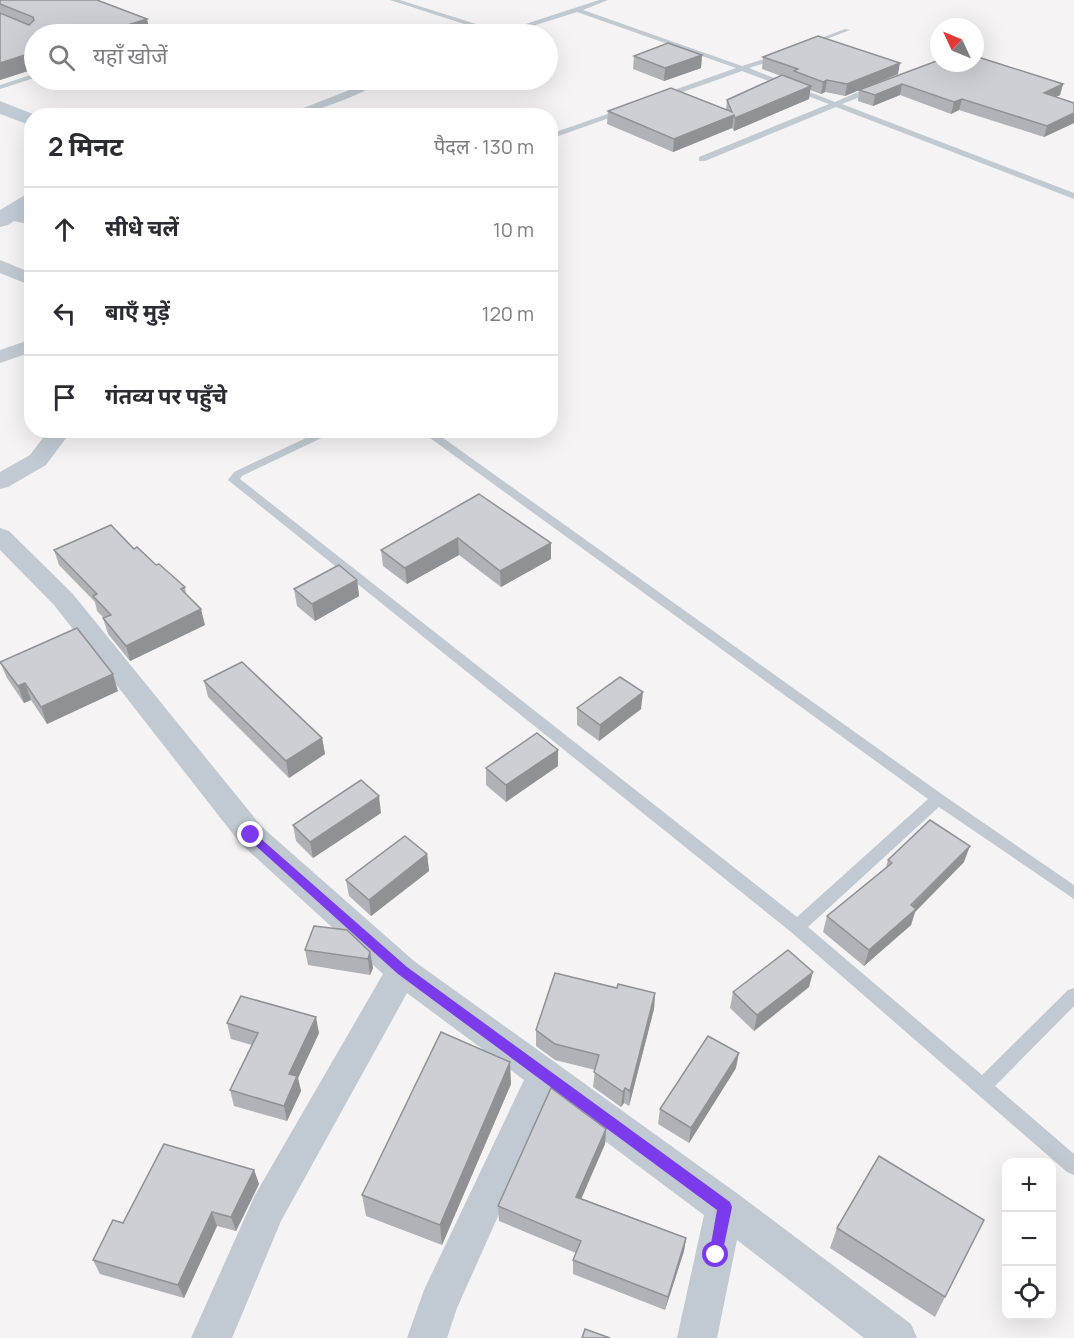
<!DOCTYPE html>
<html lang="hi">
<head>
<meta charset="utf-8">
<style>
	body { margin:0; font-family:Manrope,"Noto Sans Devanagari",sans-serif; background:#f7f7f7; color:#2b2b33 }
	.controls { position:absolute; right:18px; bottom:18px; display:grid; overflow:hidden; border-radius:12px; box-shadow:0 6px 24px #0002 }
	.controls button { width:54px; height:54px; display:grid; place-items:center; padding:0; border:0; border-bottom:2px solid #e1e1e2; background:#fff; color:#2b2b33; font:30px sans-serif }
	.compass { position:absolute; left:930px; top:18px; width:54px; height:54px; border-radius:50%; background:#fff; box-shadow:0 6px 24px #0002; rotate:314deg }
	.stop { position:absolute; width:18px; height:18px; margin:-14px; border:4px solid #7c3aed; border-radius:50%; background:#fff }
	.stop.end { background:#7c3aed; border-color:#fff; box-shadow:0 2px 6px #0008 }
	.list { margin:0; padding:0; list-style:none }
	h2 { display:flex; justify-content:space-between; align-items:center; height:78px; margin:0; padding:0 24px; font-size:26px }
	h2 small { font-size:20px; font-weight:400; color:#7c7c81 }
	.list li { display:grid; grid-template-columns:39px 1fr auto; gap:18px; align-items:center; box-sizing:border-box; height:84px; padding:0 24px; border-top:2px solid #e1e1e2 }
	.list b { display:block; font-size:22px; white-space:nowrap }
	.list em { font-size:20px; font-style:normal; color:#7c7c81 }
	.icon { flex:none; width:33px; height:33px; fill:none; stroke:currentColor; stroke-width:2; stroke-linecap:round; stroke-linejoin:round }
	.map { position:relative; flex:none; width:1074px; height:1338px; overflow:hidden }
	.search { position:absolute; background:#fff; box-shadow:0 6px 24px #0002; left:24px; top:24px; width:534px; height:66px; display:flex; align-items:center; gap:15px; box-sizing:border-box; padding:0 21px; border-radius:33px; color:#7c7c81; font-size:22px }
	.panel { position:absolute; background:#fff; box-shadow:0 6px 24px #0002; left:24px; top:108px; width:534px; height:330px; border-radius:24px }
	.map>svg:first-child { display:block }
	.lines { fill:none; stroke-linecap:round; stroke-linejoin:round }
	.lane { fill:#c1cad2; fill-rule:evenodd }
	.street { fill:#c1cad2; fill-rule:evenodd }
	.secondary { fill:#c1cbd6; fill-rule:evenodd }
	.wall { fill:#b0b2b7 }
	.shaded-wall { fill:#909195 }
	.building { fill:#cdcfd5; stroke:#909195; stroke-width:1.5 }
	.route { fill:#7c3aed }
</style>
</head>
<body>
<div class="map">
<svg width="1074" height="1338" viewBox="0 0 1074 1338">
	<rect width="100%" height="100%" fill="#f5f3f3"/>
	<g class="lines">
		<!-- lane -->
		<g class="lane">
			<path d="M390 0H400L501 32 599 0H608L583 10 742 66 783 53V57L749 68 835 102 872 86H878V90L842 104 1074 193V199L836 107 705 161H699V157L829 104 742 71 663 99 659 97 660 95 736 68 577 12 507 34H495Z"/>
			<path d="M845 29 850 30 811 45 805 44Z"/>
			<path d="M34 74V78L0 89V85Z"/>
			<path d="M375 80H384C364 94 307 116 283 116Z"/>
			<path d="M622 109 629 111 550 139V134Z"/>
			<path d="M323 430H338L242 476 240 479 797 917 928 799 419 430H432L943 795 1074 885V899L939 807 808 927 982 1075 1068 990 1074 988V1006L995 1086 1074 1154V1175L1067 1172 791 932 228 480 234 472Z"/>
		</g>
		<!-- street -->
		<g class="street">
			<path d="M11 210 32 215V225L5 219 2 215 5 211Z"/>
			<path d="M0 260 32 273V286L0 273Z"/>
			<path d="M32 339V352L0 363V350Z"/>
			<path d="M49 430H72L46 465 8 487 0 489V472L30 455Z"/>
			<path d="M0 528 9 531 72 593 262 827 414 961 738 1194 911 1324 917 1338H864L737 1240 717 1338H677L704 1215 550 1100 457 1308 447 1338H407L424 1290 524 1080 407 993 281 1221 232 1338H191L255 1195 383 974 240 843 54 605 0 550Z"/>
		</g>
		<!-- secondary -->
		<g class="secondary">
			<path d="M0 101 38 116H32V126L0 114Z"/>
			<path d="M32 193V209L8 225 0 227V210L25 195Z"/>
		</g>
	</g>
	<!-- wall -->
	<g class="wall">
		<path d="M0 0 147 19 150 34H34V69L0 80Z"/>
		<path d="M702 55 701 68 664 81 633 69 634 56Z"/>
		<path d="M763 57 898 74 874 84H1063L1060 95 1056 97 1074 103V123L1044 137 959 110 951 114 900 95 873 106 858 101 859 90 845 96 825 92 821 94 810 90 809 99 734 131 732 128 673 152 607 124 608 111 726 110 727 100 781 76 762 69Z"/>
		<path d="M479 494 551 559 501 587 459 555 407 584 383 566 381 550Z"/>
		<path d="M134 549 185 587 186 594 205 625 130 661 108 634 103 618H104L97 611 95 602 59 565 54 550Z"/>
		<path d="M357 580 359 596 315 621 297 606 294 589Z"/>
		<path d="M0 662 118 691 47 724 31 700 24 703 7 678Z"/>
		<path d="M204 681 322 738 325 754 289 778 208 697Z"/>
		<path d="M577 708 641 709 599 741 577 725Z"/>
		<path d="M558 750V766L506 802 486 785V768Z"/>
		<path d="M381 813 313 858 296 841 293 825Z"/>
		<path d="M427 854 429 871 371 916 349 896 346 880Z"/>
		<path d="M888 860 964 862 915 912 911 925 864 966 823 932 827 916 886 867Z"/>
		<path d="M305 950 370 952 373 968 370 975 308 965Z"/>
		<path d="M809 987 754 1031 730 1008 733 992Z"/>
		<path d="M617 988 655 993 654 1009 629 1106 624 1103 621 1107 593 1087 595 1070 555 1060 536 1046V1030Z"/>
		<path d="M227 1023 319 1033 298 1078 301 1091 287 1121 234 1106 230 1090 252 1045 231 1039Z"/>
		<path d="M736 1068 689 1143 658 1124 660 1109Z"/>
		<path d="M511 1084 442 1245 366 1216 362 1195Z"/>
		<path d="M606 1129 605 1144 581 1198 686 1238 684 1251 665 1310 573 1274V1260L576 1253 499 1221 498 1206Z"/>
		<path d="M254 1170 259 1184 236 1231 217 1226 184 1298 100 1274 93 1260 123 1223Z"/>
		<path d="M837 1228 945 1297 935 1317 830 1248Z"/>
	</g>
	<!-- shaded-wall -->
	<g class="shaded-wall">
		<path d="M147 19 150 34H99Z"/>
		<path d="M34 52V69L0 80V63Z"/>
		<path d="M702 55 701 68 664 81 665 68Z"/>
		<path d="M900 63 898 74 845 96 847 84Z"/>
		<path d="M827 80 825 92 821 94 823 82Z"/>
		<path d="M902 84 900 95 873 106 875 95Z"/>
		<path d="M1063 84 1060 95 1041 104 1044 93Z"/>
		<path d="M811 86 809 99 734 131 735 118Z"/>
		<path d="M962 99 959 110 951 114 954 102Z"/>
		<path d="M1074 113V123L1044 137 1047 126Z"/>
		<path d="M734 115 732 128 673 152 674 139Z"/>
		<path d="M458 538 459 555 407 584 405 568Z"/>
		<path d="M551 543V559L501 587 500 571Z"/>
		<path d="M357 580 359 596 315 621 312 604Z"/>
		<path d="M201 609 205 625 130 661 126 646Z"/>
		<path d="M113 674 118 691 47 724 41 707Z"/>
		<path d="M25 683 31 700 24 703 18 686Z"/>
		<path d="M643 692 641 709 599 741 600 725Z"/>
		<path d="M322 738 325 754 289 778 286 761Z"/>
		<path d="M558 750V766L506 802V785Z"/>
		<path d="M379 796 381 813 313 858 310 842Z"/>
		<path d="M970 846 964 862 915 912 911 925 864 966 869 950Z"/>
		<path d="M427 854 429 871 371 916 369 900Z"/>
		<path d="M370 952 373 968 370 975 368 959Z"/>
		<path d="M813 972 809 987 754 1031 757 1015Z"/>
		<path d="M655 993 654 1009 629 1106 630 1091Z"/>
		<path d="M316 1017 319 1033 298 1078 301 1091 287 1121 284 1106 289 1074Z"/>
		<path d="M739 1053 736 1068 689 1143 691 1128Z"/>
		<path d="M510 1062 511 1084 442 1245 440 1225Z"/>
		<path d="M625 1088 624 1103 621 1107 623 1092Z"/>
		<path d="M606 1129 605 1144 576 1211V1197Z"/>
		<path d="M254 1170 259 1184 236 1231 231 1217Z"/>
		<path d="M212 1212 217 1226 184 1298 178 1285Z"/>
		<path d="M686 1238 684 1251 665 1310 668 1297Z"/>
	</g>
	<!-- building -->
	<g class="building">
		<path d="M0 0H97L147 19 99 34H34V52L0 63V13L29 25 34 20 33 17 0 4Z"/>
		<path d="M818 36 900 63 847 84 827 80 823 82 794 71 798 69 763 57Z"/>
		<path d="M668 43 702 55 665 68 634 56Z"/>
		<path d="M975 56 1063 84 1044 93 1074 103V113L1047 126 962 99 954 102 902 84 875 95 859 90 939 60V63H975Z"/>
		<path d="M782 75 811 86 735 118 734 115 674 139 608 111 671 88 732 112 727 100Z"/>
		<path d="M479 494 551 543 500 571 458 538 405 568 381 550Z"/>
		<path d="M111 525 134 549 137 547 156 565 159 564 185 587 181 589 201 609 126 646 103 618 111 615 93 596 97 594 54 550Z"/>
		<path d="M339 565 357 580 312 604 294 589Z"/>
		<path d="M77 628 113 674 41 707 25 683 18 686 0 662Z"/>
		<path d="M242 662 322 738 286 761 204 681Z"/>
		<path d="M620 677 643 692 600 725 577 708Z"/>
		<path d="M537 733 558 750 506 785 486 768Z"/>
		<path d="M361 780 379 796 310 842 293 825Z"/>
		<path d="M930 820 970 846 911 905 916 909 869 950 827 916 892 863 888 860Z"/>
		<path d="M405 836 427 854 369 900 346 880Z"/>
		<path d="M314 926 347 930 370 952 368 959 305 950Z"/>
		<path d="M788 950 813 972 757 1015 733 992Z"/>
		<path d="M555 973 617 988 618 984 655 993 630 1091 625 1088 623 1092 594 1072 599 1055 555 1044 536 1030Z"/>
		<path d="M241 996 316 1017 289 1074 297 1076 284 1106 230 1090 258 1033 227 1023Z"/>
		<path d="M441 1032 510 1062 440 1225 362 1195Z"/>
		<path d="M708 1036 739 1053 691 1128 660 1109Z"/>
		<path d="M551 1088 606 1129 576 1197 686 1238 668 1297 573 1260 581 1241 498 1206Z"/>
		<path d="M164 1144 254 1170 231 1217 212 1212 178 1285 93 1260 113 1220 123 1223Z"/>
		<path d="M879 1156 984 1220 945 1297 837 1228Z"/>
		<path d="M585 1329 610 1338H582Z"/>
	</g>
	<!-- route -->
	<path class="route" d="M251 830 407 967 730 1202 732 1207 721 1260 716 1262 711 1260 709 1255 717 1210 398 974 247 838V832Z"/>
</svg>
<div class="controls">
<button>+</button>
<button>−</button>
<button><svg class="icon" aria-label="locate" viewBox="0 0 24 24"><circle cx="12" cy="12" r="6"/><path d="M12 2v4M12 18v4M2 12h4M18 12h4"/></svg></button>
</div>
<svg class="compass" viewBox="-18 -18 36 36"><path d="M0-13l5 13h-10z" fill="#e53935"/><path d="M0 13l5-13h-10z" fill="#7c7c81"/></svg>
<div class="stop" style="left:716px;top:1255px"></div>
<div class="stop end" style="left:251px;top:835px"></div>
<div class="search"><svg class="icon" aria-label="search" viewBox="0 0 24 24"><circle cx="10" cy="10" r="6"/><path d="M15 15l6 6"/></svg>यहाँ खोजें</div>
<section class="panel">
<h2>2 मिनट<small>पैदल · 130 m</small></h2>
<ul class="list">
<li><svg class="icon" aria-label="ahead" viewBox="0 0 24 24"><path d="M12 20V5M6 11l6-6 6 6"/></svg><div><b>सीधे चलें</b></div><em>10 m</em></li>
<li><svg class="icon" aria-label="left" viewBox="0 0 24 24"><path d="M17 20v-9H6M10 6l-5 5 5 5"/></svg><div><b>बाएँ मुड़ें</b></div><em>120 m</em></li>
<li><svg class="icon" aria-label="arrive" viewBox="0 0 24 24"><path d="M6 21V4h12l-3 4 3 4H6"/></svg><div><b>गंतव्य पर पहुँचे</b></div></li>
</ul>
</section>
</div>
</body>
</html>
